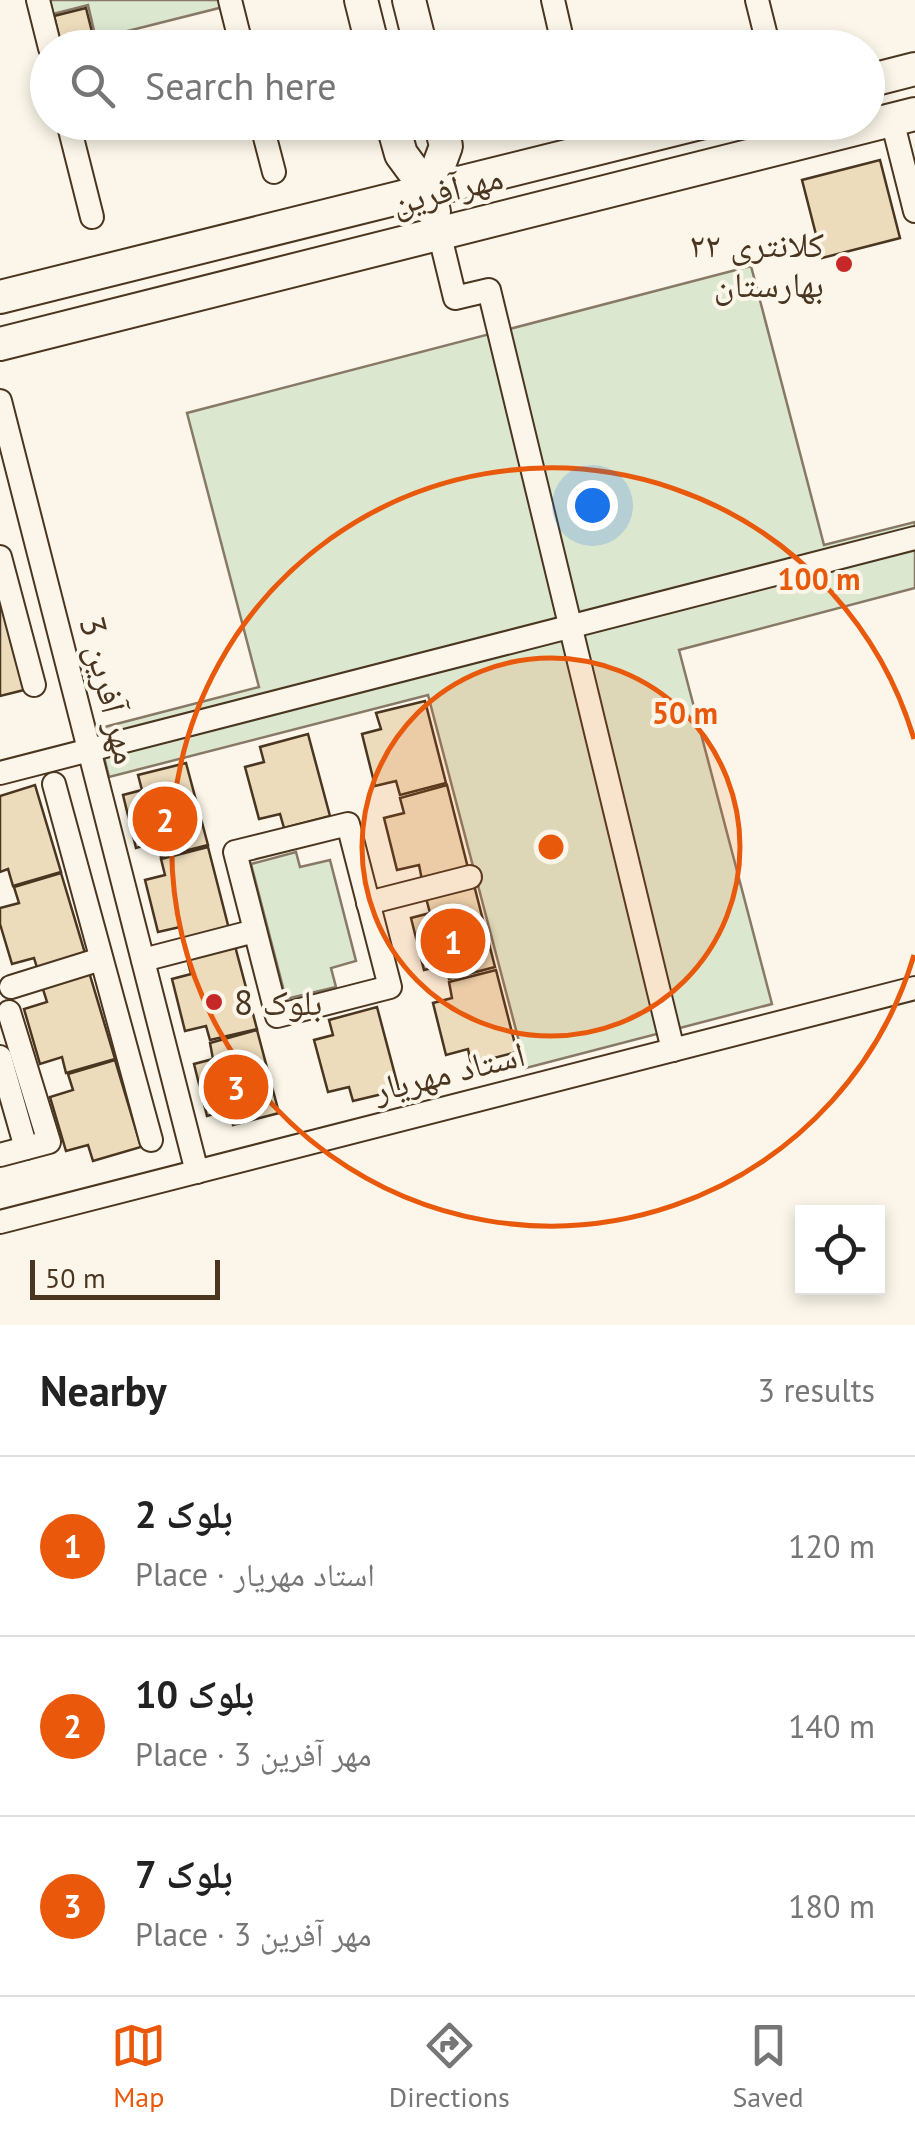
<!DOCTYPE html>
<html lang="en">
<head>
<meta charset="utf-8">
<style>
	body { margin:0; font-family:"PT Sans","Noto Naskh Arabic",sans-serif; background:#f6f6f6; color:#222 }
	.controls { position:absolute; right:30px; bottom:30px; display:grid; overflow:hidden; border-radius:0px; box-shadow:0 5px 15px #0003 }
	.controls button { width:90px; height:90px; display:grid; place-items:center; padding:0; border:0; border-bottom:2px solid #e0e0e0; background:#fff; color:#222; font:50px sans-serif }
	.scale { position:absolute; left:30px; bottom:25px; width:190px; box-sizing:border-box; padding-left:10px; border:5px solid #4a3520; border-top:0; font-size:28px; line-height:35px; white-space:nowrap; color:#4a3520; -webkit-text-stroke:8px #fbf6e9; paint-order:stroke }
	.you { position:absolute; left:592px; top:505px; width:35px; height:35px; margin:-25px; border:8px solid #fff; border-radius:50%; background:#1a73e8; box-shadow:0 0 0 15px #1a73e833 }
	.badge { display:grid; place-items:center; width:65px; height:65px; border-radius:50%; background:#ea580c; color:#fff; font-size:32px; font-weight:700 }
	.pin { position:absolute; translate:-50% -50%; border:5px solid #fff; box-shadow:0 2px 10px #0006 }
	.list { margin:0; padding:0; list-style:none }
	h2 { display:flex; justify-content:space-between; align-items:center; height:130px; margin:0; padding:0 40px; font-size:42px }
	h2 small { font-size:32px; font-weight:400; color:#767676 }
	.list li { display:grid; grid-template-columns:65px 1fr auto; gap:30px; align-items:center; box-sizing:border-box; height:180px; padding:0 40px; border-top:2px solid #e0e0e0 }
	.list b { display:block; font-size:38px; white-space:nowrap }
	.list p { margin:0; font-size:32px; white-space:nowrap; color:#767676 }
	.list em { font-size:32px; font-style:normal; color:#767676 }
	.icon { flex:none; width:55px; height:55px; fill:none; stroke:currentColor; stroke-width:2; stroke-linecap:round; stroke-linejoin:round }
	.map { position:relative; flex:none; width:915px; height:1325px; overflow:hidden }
	.search { position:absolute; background:#fff; box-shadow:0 5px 15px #0003; left:30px; right:30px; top:30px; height:110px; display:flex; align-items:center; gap:25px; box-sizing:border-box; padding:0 35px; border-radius:55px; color:#767676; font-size:38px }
	.sheet { height:670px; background:#fff }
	nav { display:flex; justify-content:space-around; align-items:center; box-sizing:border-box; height:140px; border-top:2px solid #e0e0e0; background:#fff; font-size:28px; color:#767676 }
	nav a { display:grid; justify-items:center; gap:5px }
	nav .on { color:#ea580c }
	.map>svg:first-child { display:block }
	.green { fill:#dce7d0; stroke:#887966; stroke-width:2.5 }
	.building { fill:#ecdcbc; stroke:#4a3520; stroke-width:2.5 }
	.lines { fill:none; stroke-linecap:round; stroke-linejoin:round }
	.street-casing { stroke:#4a3520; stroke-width:26 }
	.secondary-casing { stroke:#4a3520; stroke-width:36 }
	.street { stroke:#fbf6e9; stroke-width:22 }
	.secondary { stroke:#fbf6e9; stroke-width:32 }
	.ring { fill:none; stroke:#e8590c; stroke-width:5 }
	.poi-dot { fill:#c62828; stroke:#fbf6e9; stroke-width:4 }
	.labels { text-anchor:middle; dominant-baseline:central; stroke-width:8; stroke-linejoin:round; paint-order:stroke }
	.street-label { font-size:35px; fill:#4a3520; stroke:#fbf6e9 }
	.poi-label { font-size:35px; fill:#4a3520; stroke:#fbf6e9; text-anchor:end }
	.centre { fill:#e8590c; stroke:#fbf6e9; stroke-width:5 }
	.ring-label { font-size:30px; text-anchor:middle; font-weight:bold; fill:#e8590c; stroke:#fbf6e9; stroke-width:8; stroke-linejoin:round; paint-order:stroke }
</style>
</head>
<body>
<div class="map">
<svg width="915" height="1325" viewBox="0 0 915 1325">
	<rect width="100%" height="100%" fill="#fbf6e9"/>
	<!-- green -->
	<g class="green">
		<path d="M50 0H225L227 6 96 39 88 5 53 14Z"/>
		<path d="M751 266 824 545 915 522V588L679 650 772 1004 526 1068 428 695 109 777 97 729 259 687 187 413Z"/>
		<path d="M296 852 300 867 330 860 356 961 331 968 336 987 286 999 251 864Z"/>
	</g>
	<!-- building -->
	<g class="building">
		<path d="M86 8 94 40 62 48 54 16Z"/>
		<path d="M880 160 900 238 822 258 802 180Z"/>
		<path d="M0 594 24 690 0 696Z"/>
		<path d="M425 701 446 783 400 795 396 781 375 786 362 734 381 729 376 713Z"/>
		<path d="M308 734 330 816 284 828 280 814 259 819 245 767 264 762 260 747Z"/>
		<path d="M186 763 208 845 161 857 157 842 136 848 123 795 142 790 138 775Z"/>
		<path d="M35 785 61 872 13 886 8 869 0 872V796Z"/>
		<path d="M447 785 468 868 422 880 419 865 397 870 384 818 404 813 400 798Z"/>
		<path d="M208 847 229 929 183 941 180 927 158 932 145 880 165 875 161 859Z"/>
		<path d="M61 873 87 960 39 974 34 958 12 964 0 924V908L19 903 14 887Z"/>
		<path d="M474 885 495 967 449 979 445 965 424 970 411 918 430 913 426 898Z"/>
		<path d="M235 946 257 1029 210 1040 206 1026 185 1031 172 979 191 974 187 959Z"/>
		<path d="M496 970 517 1052 471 1064 468 1049 446 1055 433 1003 452 998 449 982Z"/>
		<path d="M89 972 115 1059 66 1073 62 1057 40 1064 24 1009 47 1002 42 986Z"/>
		<path d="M377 1007 399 1090 353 1101 349 1087 328 1092 314 1040 333 1035 329 1020Z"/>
		<path d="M257 1030 279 1113 233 1125 229 1110 207 1116 194 1064 213 1059 210 1043Z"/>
		<path d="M115 1060 141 1147 93 1161 88 1145 66 1151 50 1097 73 1090 68 1074Z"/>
	</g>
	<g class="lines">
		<!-- street casing -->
		<g class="street-casing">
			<g id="street">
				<path d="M38 0 50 48"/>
				<path d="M230 0 242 48"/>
				<path d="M553 0 564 48"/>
				<path d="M757 0 769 48"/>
				<path d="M892 120 915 211"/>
				<path d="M68 122 92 217"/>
				<path d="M261 122 274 172"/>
				<path d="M439 232 455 298 489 290 673 1050"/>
				<path d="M0 401 197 1172"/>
				<path d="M0 557 34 685"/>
				<path d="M0 773 915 538"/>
				<path d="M54 784 151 1140"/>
				<path d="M348 824 390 987 277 1016 235 852Z"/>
				<path d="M368 903 470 877"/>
				<path d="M143 960 255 931"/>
				<path d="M11 987 101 959"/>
				<path d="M0 1057 26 1148"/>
				<path d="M0 1155 49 1142 9 1012"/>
				<path d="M0 1222 915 988"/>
			</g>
		</g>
		<!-- secondary casing -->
		<g class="secondary-casing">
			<g id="secondary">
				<path d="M361 0 373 48"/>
				<path d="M409 0 421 48"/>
				<path d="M868 81 915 69"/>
				<path d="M392 122 401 154 429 192 434 212"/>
				<path d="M429 192 446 146 440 122"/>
				<path d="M0 297 704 122"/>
				<path d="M0 344 915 114"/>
			</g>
		</g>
		<!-- street -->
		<use href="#street" class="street"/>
		<!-- secondary -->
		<use href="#secondary" class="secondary"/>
	</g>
	<!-- distance rings -->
	<circle cx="551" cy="847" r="189" fill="#e8590c" fill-opacity=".12"/>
	<g class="ring">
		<circle cx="551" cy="847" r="189"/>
		<path d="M914 955A379 379 0 1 1 914 739"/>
	</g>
	<!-- markers -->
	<g class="poi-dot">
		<circle cx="844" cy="264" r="10"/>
		<circle cx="214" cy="1002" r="10"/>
	</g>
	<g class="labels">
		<!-- street labels -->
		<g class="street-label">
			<text transform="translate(447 189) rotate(-14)">مهرآفرین</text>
			<text transform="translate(110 690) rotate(76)">مهر آفرین 3</text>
			<text transform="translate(449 1071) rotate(-14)">استاد مهریار</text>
		</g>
		<!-- poi labels -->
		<g class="poi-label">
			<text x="824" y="244">کلانتری ۲۲<tspan x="824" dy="40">بهارستان</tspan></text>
			<text x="234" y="1002" text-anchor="start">بلوک 8</text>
		</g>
	</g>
	<circle cx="551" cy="847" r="15" class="centre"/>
	<g class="ring-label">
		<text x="819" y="590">100 m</text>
		<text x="685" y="724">50 m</text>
	</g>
</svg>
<div class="controls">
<button><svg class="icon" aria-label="locate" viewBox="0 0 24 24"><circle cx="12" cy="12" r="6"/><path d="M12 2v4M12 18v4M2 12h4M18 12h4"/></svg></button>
</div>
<div class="scale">50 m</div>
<div class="you"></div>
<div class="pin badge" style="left:453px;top:941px">1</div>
<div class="pin badge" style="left:165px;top:819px">2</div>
<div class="pin badge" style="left:236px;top:1087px">3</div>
<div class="search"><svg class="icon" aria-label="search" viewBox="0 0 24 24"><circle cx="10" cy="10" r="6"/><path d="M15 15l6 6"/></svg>Search here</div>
</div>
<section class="sheet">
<h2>Nearby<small>3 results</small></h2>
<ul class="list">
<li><span class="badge">1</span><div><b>بلوک 2</b><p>Place · استاد مهریار</p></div><em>120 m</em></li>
<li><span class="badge">2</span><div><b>بلوک 10</b><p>Place · مهر آفرین 3</p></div><em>140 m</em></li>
<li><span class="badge">3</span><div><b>بلوک 7</b><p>Place · مهر آفرین 3</p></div><em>180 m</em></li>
</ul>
</section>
<nav>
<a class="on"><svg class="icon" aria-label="map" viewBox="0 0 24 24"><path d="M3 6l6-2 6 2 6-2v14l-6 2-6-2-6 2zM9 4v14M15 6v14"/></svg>Map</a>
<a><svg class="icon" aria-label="directions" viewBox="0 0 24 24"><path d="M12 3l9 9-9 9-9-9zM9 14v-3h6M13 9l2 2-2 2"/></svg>Directions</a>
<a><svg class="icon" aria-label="saved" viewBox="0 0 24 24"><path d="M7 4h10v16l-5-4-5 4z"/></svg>Saved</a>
</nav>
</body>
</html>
